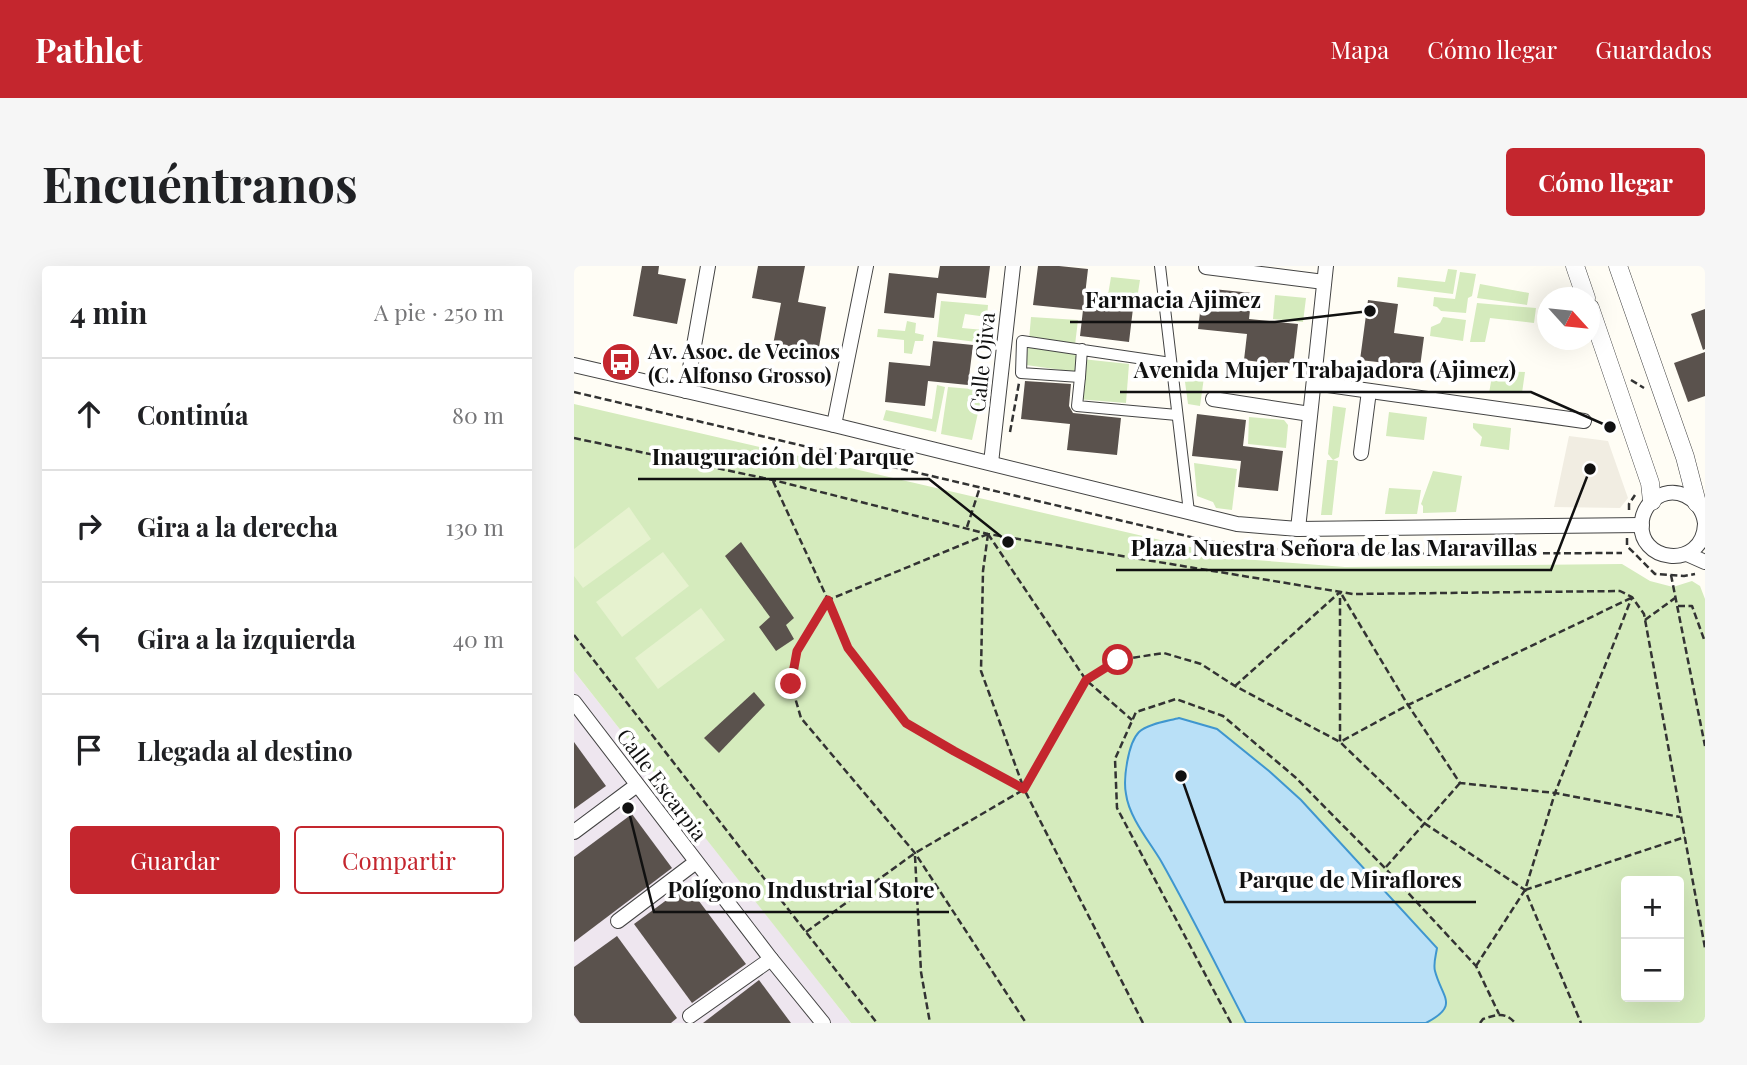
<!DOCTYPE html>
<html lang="es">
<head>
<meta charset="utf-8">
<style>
	body { margin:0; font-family:"Playfair Display",serif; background:#f6f6f6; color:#202124 }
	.controls { position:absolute; right:21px; bottom:21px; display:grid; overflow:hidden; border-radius:7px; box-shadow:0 7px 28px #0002 }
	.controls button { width:63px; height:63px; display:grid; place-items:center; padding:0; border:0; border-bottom:2px solid #e0e0e0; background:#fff; color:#202124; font:35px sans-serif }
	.compass { position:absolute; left:963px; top:21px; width:63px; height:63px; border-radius:50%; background:#fff; box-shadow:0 7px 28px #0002; rotate:117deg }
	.stop { position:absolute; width:21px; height:21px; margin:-16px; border:5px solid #c4262e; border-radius:50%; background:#fff }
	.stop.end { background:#c4262e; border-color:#fff; box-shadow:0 2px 7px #0008 }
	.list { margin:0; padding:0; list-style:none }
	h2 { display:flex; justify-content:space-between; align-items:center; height:91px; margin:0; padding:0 28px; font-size:30px }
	h2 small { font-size:23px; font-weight:400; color:#757577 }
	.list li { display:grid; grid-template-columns:46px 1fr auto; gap:21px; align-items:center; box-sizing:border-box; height:112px; padding:0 28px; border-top:2px solid #e0e0e0 }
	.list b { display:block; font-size:26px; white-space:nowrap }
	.list em { font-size:23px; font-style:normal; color:#757577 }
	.actions { display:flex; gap:14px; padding:21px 28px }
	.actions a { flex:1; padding:16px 0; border:2px solid #c4262e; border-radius:7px; text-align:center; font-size:24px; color:#c4262e }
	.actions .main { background:#c4262e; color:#fff }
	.icon { flex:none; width:38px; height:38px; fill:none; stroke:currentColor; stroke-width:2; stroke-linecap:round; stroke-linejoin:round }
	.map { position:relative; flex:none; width:1131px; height:757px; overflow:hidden; border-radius:7px }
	header { display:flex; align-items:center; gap:42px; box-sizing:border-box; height:98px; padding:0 35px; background:#c4262e; color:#fff }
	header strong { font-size:33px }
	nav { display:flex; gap:38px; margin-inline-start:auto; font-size:24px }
	.intro { display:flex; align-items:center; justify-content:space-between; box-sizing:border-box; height:168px; padding:0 42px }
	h1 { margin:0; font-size:49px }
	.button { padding:18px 32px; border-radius:7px; background:#c4262e; color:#fff; font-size:24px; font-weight:700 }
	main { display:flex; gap:42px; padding:0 42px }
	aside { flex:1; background:#fff; border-radius:7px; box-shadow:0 7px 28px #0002 }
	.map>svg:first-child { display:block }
	.industrial { fill:#eee6ef }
	.green { fill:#d5ebbd; fill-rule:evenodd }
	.pitch { fill:#e6f2cf }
	.plaza { fill:#f1ede2 }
	.water { fill:#b9e0f7; stroke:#3f96cf; stroke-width:2 }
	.building { fill:#5a524d }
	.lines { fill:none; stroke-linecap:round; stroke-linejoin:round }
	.pedestrian-casing { stroke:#444; stroke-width:12 }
	.minor-casing { stroke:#444; stroke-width:16 }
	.tertiary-casing { stroke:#444; stroke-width:19 }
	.path { stroke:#333; stroke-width:2.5; stroke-dasharray:7 3.5; stroke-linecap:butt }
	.pedestrian { stroke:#fff; stroke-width:10 }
	.minor { stroke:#fff; stroke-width:14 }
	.tertiary { stroke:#fff; stroke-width:18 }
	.route { stroke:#c4262e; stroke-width:9 }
	.labels { text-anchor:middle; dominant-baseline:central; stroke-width:7; stroke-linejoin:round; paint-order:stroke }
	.poi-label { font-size:21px; font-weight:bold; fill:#111; stroke:#fff; text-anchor:start }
	.street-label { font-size:21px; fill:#111; stroke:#fff }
	.leader { fill:none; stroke:#111; stroke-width:2.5 }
	.callout-dot { fill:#111; stroke:#fff; stroke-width:2.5 }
	.callout-label { font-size:23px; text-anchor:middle; font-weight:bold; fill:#111; stroke:#fff; stroke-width:7; stroke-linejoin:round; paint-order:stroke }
</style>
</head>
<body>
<header>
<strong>Pathlet</strong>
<nav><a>Mapa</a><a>Cómo llegar</a><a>Guardados</a></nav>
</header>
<div class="intro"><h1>Encuéntranos</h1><a class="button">Cómo llegar</a></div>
<main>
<aside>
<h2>4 min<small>A pie · 250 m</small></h2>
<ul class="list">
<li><svg class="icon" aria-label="ahead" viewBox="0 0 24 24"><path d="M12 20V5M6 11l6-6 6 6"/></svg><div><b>Continúa</b></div><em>80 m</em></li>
<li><svg class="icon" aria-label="right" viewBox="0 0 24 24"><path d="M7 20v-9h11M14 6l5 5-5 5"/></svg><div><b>Gira a la derecha</b></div><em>130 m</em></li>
<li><svg class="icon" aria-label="left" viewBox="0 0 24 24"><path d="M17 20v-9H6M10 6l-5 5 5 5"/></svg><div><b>Gira a la izquierda</b></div><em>40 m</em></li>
<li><svg class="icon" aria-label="arrive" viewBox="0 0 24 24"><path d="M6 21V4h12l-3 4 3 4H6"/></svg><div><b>Llegada al destino</b></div></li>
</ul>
<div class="actions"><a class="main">Guardar</a><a>Compartir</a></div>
</aside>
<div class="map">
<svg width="1131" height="757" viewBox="0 0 1131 757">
	<rect width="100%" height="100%" fill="#fffdf5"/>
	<!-- industrial -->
	<path class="industrial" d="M0 405 216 679 277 757H0Z"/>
	<!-- green -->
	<g class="green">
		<path d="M874 3 883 4 879 28 823 21 824 11 871 16Z"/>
		<path d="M886 6 902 8 898 30 894 32 892 47 867 45 863 41 859 40 860 31 881 33Z"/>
		<path d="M537 11 566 14 563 33 534 29Z"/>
		<path d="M906 18 955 27 953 39 903 32Z"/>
		<path d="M701 29 732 32 729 56 699 53Z"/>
		<path d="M367 35 414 39 413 51 391 48 388 62 410 64V77L363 71Z"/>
		<path d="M903 37 962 42 960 57 916 52 911 76H896Z"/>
		<path d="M457 51 504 54 501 79 455 74Z"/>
		<path d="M869 51 892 54 889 75 856 70 857 61 866 57Z"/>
		<path d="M333 55 342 57 341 67 350 69 349 75H341L338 88 330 87V74L303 71 304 63 331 65Z"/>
		<path d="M454 79 503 84 502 106 452 99Z"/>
		<path d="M508 93 555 98 552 137 503 133Z"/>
		<path d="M609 101 631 104 626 140 614 138Z"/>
		<path d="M919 105 951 106 948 127H915Z"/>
		<path d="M363 119 371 121 362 166 309 154 312 144 358 153Z"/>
		<path d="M374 121 409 124 398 174 367 168Z"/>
		<path d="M0 138 668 293 771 301 1048 298 1076 315 1099 321 1118 315 1126 320 1131 333V757H277L0 405ZM1052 615H1105V731H1052Z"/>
		<path d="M759 140 772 142 765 191 759 194 764 195 758 249H747L753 194H759L754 188Z"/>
		<path d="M815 146 853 151 850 174 812 170Z"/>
		<path d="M675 151 710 154 714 159 712 182 674 178Z"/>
		<path d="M899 157 937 162 935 184 906 180 908 171 899 162Z"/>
		<path d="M620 197 663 203 658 244 642 242 639 236 623 230Z"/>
		<path d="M859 205 888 210 882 246 849 247V240L847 238Z"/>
		<path d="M815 222 847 224 843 248H811Z"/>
	</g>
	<!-- pitch -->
	<g class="pitch">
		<path d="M55 241 77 273 9 322 0 310V283Z"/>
		<path d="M89 286 115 320 48 371 22 336Z"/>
		<path d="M127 342 151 374 84 423 61 392Z"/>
	</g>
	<!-- plaza -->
	<path class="plaza" d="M995 170 1034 175 1054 232 1046 242 980 241Z"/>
	<!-- water -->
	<path class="water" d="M605 452 643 463 695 505 727 534 863 682C862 689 859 698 861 705 868 732 886 739 852 757H672C644 703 617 648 587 595 575 575 555 551 552 528 549 513 554 477 565 466 573 458 594 455 605 452Z"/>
	<!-- building -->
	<g class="building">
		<path d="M68 0H85L84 8 112 13 103 58 59 50Z"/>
		<path d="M184 0H231L224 36 252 41 244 87 199 79 207 37 178 32Z"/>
		<path d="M366 0H416L412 32 363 27 360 52 310 47 315 7 364 12Z"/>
		<path d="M464 0H485L514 3 511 29 560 34 555 76 506 70 509 44 459 39Z"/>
		<path d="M629 22 678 27 675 53 724 58 719 100 670 94 673 68 624 63Z"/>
		<path d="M794 34 824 38 820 67 850 71 846 101 786 94Z"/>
		<path d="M1131 43V83L1129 84 1117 48Z"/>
		<path d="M359 75 399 79 394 119 354 115 351 140 311 136 315 96 356 100Z"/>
		<path d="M1131 86V130L1114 136 1100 97Z"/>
		<path d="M451 115 497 118 495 140 499 147 547 152 543 189 493 184 496 158 447 153Z"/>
		<path d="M623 148 672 154 669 180 709 185 704 225 664 221 667 195 618 190Z"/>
		<path d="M167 276 220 352 212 359 220 373 202 385 185 361 196 351 151 290Z"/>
		<path d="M180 426 191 439 145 487 130 472Z"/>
		<path d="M0 476 32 520 0 543Z"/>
		<path d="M58 548 98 602 0 676V591Z"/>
		<path d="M113 619 172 698 118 737 60 658Z"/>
		<path d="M43 670 103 752 97 757H6L0 749V701Z"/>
		<path d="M185 714 217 757H129Z"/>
	</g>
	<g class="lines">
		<!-- pedestrian casing -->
		<g class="pedestrian-casing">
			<g id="pedestrian">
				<path d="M586 0 615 246"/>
				<path d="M508 83 506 111 447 107 448 75 597 97"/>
				<path d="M506 111 503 140 603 149"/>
			</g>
		</g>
		<!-- minor casing -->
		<g class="minor-casing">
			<g id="minor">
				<path d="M632 1 750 16"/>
				<path d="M0 99 260 159 663 258 724 263 1068 259"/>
				<path d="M740 117 1010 155"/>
				<path d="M112 125 134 0"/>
				<path d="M639 133 736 148"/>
				<path d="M260 159 292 0"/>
				<path d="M787 187 795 125"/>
				<path d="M417 197 439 0"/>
				<path d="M1131 257C1128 232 1099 216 1078 235 1073 240 1069 247 1068 254 1061 297 1129 305 1131 258"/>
				<path d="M724 263 752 0"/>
				<path d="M1113 288 1131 296"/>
				<path d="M0 436 197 693 249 757"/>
				<path d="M0 566 63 519"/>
				<path d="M44 655 122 596"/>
				<path d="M116 750 197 693"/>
			</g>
		</g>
		<!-- tertiary casing -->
		<g class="tertiary-casing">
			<g id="tertiary">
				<path d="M1001 0 1012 32"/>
				<path d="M1044 0 1111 191 1123 237"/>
				<path d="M1016 42 1076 217 1078 235"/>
			</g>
		</g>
		<!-- path -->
		<g class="path">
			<path d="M1057 114 1070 122"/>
			<path d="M0 126 634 275 732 287 775 288 1048 287"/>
			<path d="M436 166 445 117"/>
			<path d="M0 172 199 214 414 268 779 328 1046 325 1058 331 1070 348 1131 682"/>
			<path d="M199 215 254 334 274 382 332 457 380 485 450 523"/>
			<path d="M1055 244V238L1061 229"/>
			<path d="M393 261 406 221"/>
			<path d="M414 268 254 334 223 385 217 418 227 452 341 587 452 757"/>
			<path d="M414 268 409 305 407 405 450 523"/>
			<path d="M414 268 512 414 558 454"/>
			<path d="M1053 272V280L1081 308 1110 310 1121 308"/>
			<path d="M1097 309 1131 480"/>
			<path d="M768 329 834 439 886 517 981 527 1106 551"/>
			<path d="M1104 340H1118L1131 376"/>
			<path d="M1071 354 1101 332"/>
			<path d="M0 369 303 757"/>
			<path d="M661 420 766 326V476L834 439 1057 332"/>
			<path d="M341 590 347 706 356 757"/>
			<path d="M812 601 886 517"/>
			<path d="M951 624 1111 571"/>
			<path d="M232 666 341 587 449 524"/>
			<path d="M902 700 951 624 981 527 1058 331"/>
			<path d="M569 757 450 523 512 414 544 394 590 387 627 398 661 420 766 476 850 557 951 624 1007 757"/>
			<path d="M657 757 543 542 541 493 562 446 602 433 649 450 721 511 811 602 902 700 925 748"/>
			<path d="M906 757 909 753C922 749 931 745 941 757"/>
		</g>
		<!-- pedestrian -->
		<use href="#pedestrian" class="pedestrian"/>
		<!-- minor -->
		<use href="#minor" class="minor"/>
		<!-- tertiary -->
		<use href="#tertiary" class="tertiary"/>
	</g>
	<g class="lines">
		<!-- route -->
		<path class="route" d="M217 418 223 385 254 334 274 382 332 457 380 485 450 523 512 414 544 394"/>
	</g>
	<!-- icons -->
	<defs>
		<g id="bus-disc" transform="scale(2.0125)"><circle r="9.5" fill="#c4262e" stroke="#fff"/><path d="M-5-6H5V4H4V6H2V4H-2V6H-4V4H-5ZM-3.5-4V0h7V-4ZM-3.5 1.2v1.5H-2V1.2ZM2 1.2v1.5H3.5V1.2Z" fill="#fff"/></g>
	</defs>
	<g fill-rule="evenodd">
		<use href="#bus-disc" x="47" y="96"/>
	</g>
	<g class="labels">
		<!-- poi labels -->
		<g class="poi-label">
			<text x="74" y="84">Av. Asoc. de Vecinos<tspan x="74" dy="24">(C. Alfonso Grosso)</tspan></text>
		</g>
		<!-- street labels -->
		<g class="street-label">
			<text transform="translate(407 96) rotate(-84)">Calle Ojiva</text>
			<text transform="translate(89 518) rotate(53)">Calle Escarpia</text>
		</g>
	</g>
	<!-- callouts -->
	<path class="leader" d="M796 45L701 56H496M1036 161L957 126H546M434 276L355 213H64M1016 203L977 304H542M607 510L651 636H902M54 542L80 646H375"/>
	<g class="callout-dot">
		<circle cx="796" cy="45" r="7"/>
		<circle cx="1036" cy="161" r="7"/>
		<circle cx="434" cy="276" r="7"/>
		<circle cx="1016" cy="203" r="7"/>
		<circle cx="607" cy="510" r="7"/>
		<circle cx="54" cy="542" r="7"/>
	</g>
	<g class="callout-label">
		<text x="599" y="42">Farmacia Ajimez</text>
		<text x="751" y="112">Avenida Mujer Trabajadora (Ajimez)</text>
		<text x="209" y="199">Inauguración del Parque</text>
		<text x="760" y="290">Plaza Nuestra Señora de las Maravillas</text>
		<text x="776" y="622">Parque de Miraflores</text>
		<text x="227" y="632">Polígono Industrial Store</text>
	</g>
</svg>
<div class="controls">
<button>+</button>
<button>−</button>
</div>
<svg class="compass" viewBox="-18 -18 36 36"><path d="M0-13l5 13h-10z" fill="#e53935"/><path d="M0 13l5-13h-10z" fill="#757577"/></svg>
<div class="stop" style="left:544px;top:394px"></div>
<div class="stop end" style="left:217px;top:418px"></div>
</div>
</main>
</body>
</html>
